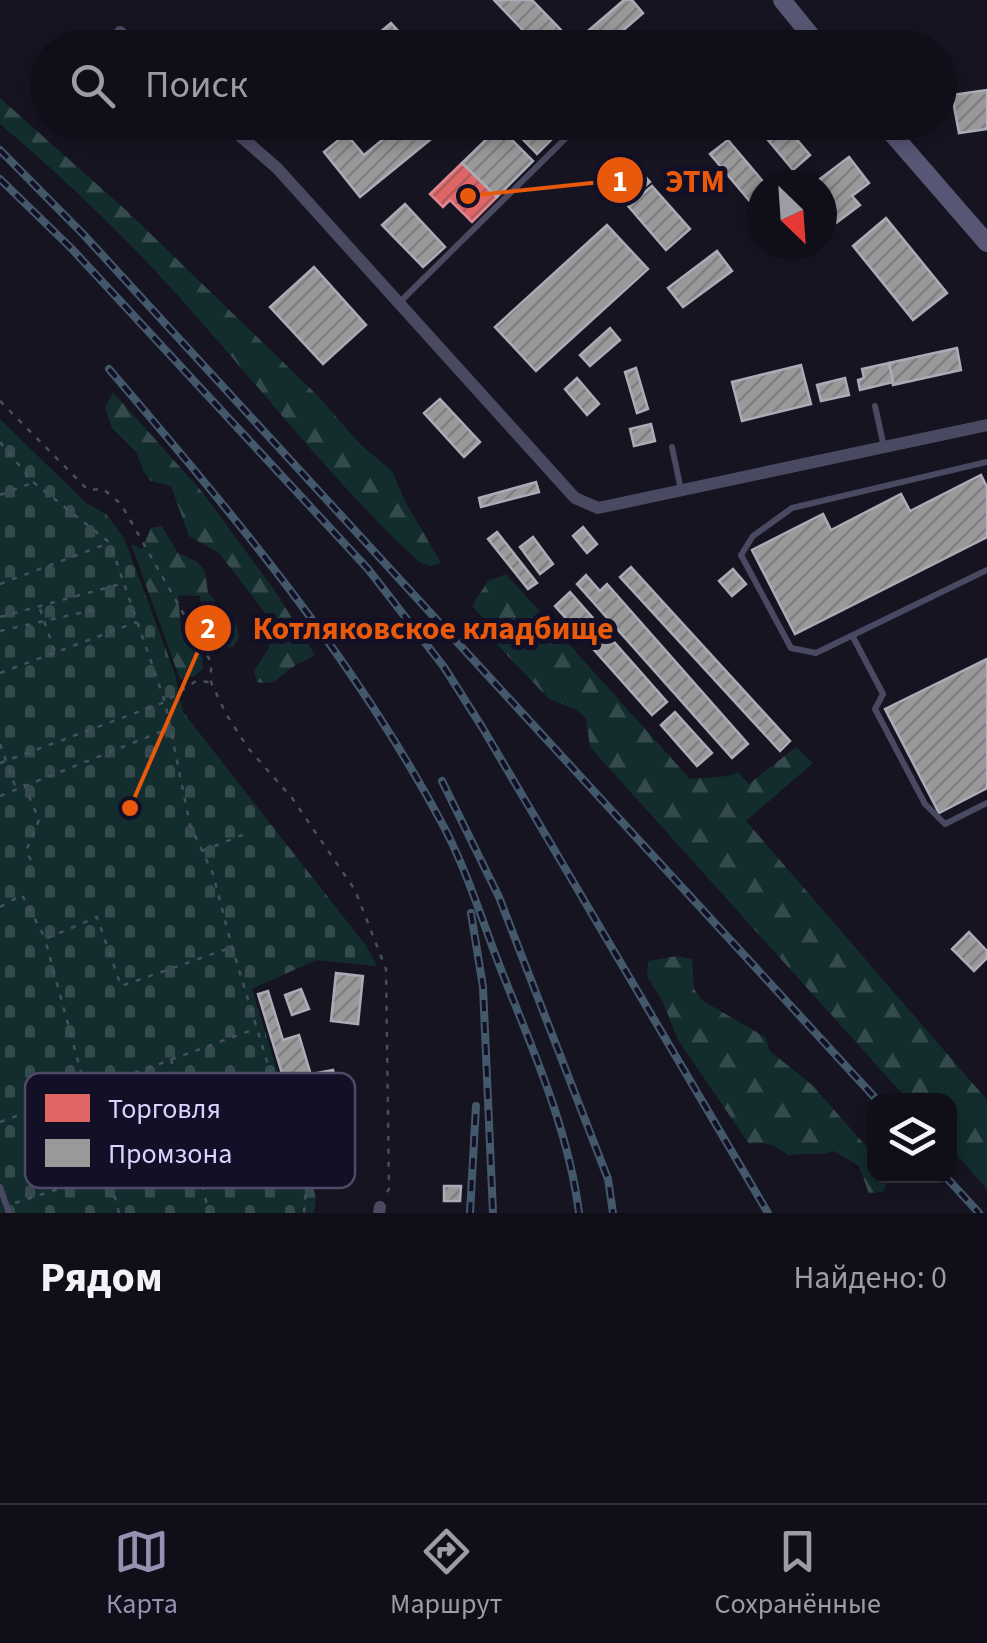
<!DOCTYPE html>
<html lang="ru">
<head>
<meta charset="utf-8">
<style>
	body { margin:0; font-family:"Source Sans 3",sans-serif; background:#1e1d26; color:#f1f3f6 }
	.controls { position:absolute; right:30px; bottom:30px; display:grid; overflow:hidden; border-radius:20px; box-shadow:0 5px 15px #0003 }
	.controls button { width:90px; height:90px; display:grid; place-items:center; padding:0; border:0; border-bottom:2px solid #302f38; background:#100f19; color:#f1f3f6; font:50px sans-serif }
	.compass { position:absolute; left:747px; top:170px; width:90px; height:90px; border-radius:50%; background:#100f19; box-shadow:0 5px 15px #0003; rotate:155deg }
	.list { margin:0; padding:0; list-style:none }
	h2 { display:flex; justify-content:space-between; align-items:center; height:130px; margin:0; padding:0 40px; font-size:42px }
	h2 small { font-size:32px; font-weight:400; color:#9c9ca2 }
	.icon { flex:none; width:55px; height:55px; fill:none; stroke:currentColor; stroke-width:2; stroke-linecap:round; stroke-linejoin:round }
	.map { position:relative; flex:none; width:987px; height:1213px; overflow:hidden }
	.search { position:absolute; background:#100f19; box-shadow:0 5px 15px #0003; left:30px; right:30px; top:30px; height:110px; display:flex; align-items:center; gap:25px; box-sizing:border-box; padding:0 35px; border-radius:55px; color:#9c9ca2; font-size:38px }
	.sheet { height:290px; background:#100f19 }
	nav { display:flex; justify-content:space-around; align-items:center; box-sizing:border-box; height:140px; border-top:2px solid #302f38; background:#100f19; font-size:28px; color:#9c9ca2 }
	nav a { display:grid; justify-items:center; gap:5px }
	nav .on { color:#9591b1 }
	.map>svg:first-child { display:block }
	.forest { fill:url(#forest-firs) }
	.cemetery { fill:url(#cemetery-stones) }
	.shops { fill:url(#shops-hatch); stroke:#de8794; stroke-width:2.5 }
	.industry { fill:url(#industry-hatch); stroke:#acabb8; stroke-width:2.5 }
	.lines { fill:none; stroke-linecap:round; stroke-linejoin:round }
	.path { stroke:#44505f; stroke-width:2.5; stroke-dasharray:5 8; stroke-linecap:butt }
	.lane { stroke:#4a4962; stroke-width:6 }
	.street { stroke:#4a4962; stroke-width:12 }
	.secondary { stroke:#575674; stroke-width:18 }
	.rail-casing { stroke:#43596b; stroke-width:8 }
	.rail { stroke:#130f26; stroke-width:4; stroke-dasharray:11; stroke-linecap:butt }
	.key { fill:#130f26; stroke:#4e4a67; stroke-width:2.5 }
	.key-label { font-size:28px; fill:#d9d4ff }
	.leader { fill:none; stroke:#e8590c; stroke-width:4 }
	.callout-dot { fill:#e8590c; stroke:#130f26; stroke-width:4 }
	.mark-label { font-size:30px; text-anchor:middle; font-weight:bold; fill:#fff }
	.callout-label { font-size:32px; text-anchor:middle; font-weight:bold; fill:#e8590c; stroke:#130f26; stroke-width:10; stroke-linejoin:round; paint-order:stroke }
</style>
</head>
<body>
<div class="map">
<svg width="987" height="1213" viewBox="0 0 987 1213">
	<defs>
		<pattern id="forest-firs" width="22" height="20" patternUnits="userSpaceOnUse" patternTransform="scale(2.5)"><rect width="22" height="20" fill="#132c2d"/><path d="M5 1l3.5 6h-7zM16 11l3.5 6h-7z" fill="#354a4c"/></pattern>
		<pattern id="cemetery-stones" width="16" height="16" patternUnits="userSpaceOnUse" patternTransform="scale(2.5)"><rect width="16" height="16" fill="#132c2d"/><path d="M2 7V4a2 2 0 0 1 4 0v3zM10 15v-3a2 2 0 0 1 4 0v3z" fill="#354a4c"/></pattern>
		<pattern id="shops-hatch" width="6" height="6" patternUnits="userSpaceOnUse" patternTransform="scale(2.5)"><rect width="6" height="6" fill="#e06666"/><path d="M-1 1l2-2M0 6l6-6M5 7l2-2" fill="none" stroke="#b05b5e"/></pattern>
		<pattern id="industry-hatch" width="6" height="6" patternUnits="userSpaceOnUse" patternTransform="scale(2.5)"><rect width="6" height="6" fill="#999"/><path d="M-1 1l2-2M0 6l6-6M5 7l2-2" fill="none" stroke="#7f7e82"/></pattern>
	</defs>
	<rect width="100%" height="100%" fill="#161421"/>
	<!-- forest -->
	<g class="forest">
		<path d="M0 98 128 212 317 395 360 444 392 471 405 501 441 563 430 566 419 562C319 469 239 359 146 261 100 213 51 167 0 124Z"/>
		<path d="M113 392 203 493 277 594 315 655C307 661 300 662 293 667 278 677 277 686 257 682L254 671C265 654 279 639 269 618L219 553 189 536 171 486 151 481 144 472 136 452 112 428 105 408Z"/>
		<path d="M162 526 177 552 197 562 205 571 208 593 237 626 239 637 233 647C201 651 204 619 200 596L178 595 181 628 202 657 203 668 195 676 180 679 131 544 142 549 151 528Z"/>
		<path d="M506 574 690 779 728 776 738 772 749 784 796 747 813 763 746 821 987 1100V1189L950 1147V1100H908L590 747 586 718 575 709 549 699 489 636 486 621 472 606 488 581Z"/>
		<path d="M677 956 692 959 694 989 703 1001 765 1037 770 1051 812 1085 874 1155V1176H888L884 1191 869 1194 859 1166 834 1151C817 1157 806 1151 789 1156 776 1145 766 1141 749 1144L678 1040 663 1002 647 976 648 961Z"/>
	</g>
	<!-- cemetery -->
	<path class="cemetery" d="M0 419 85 502 106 514 124 538 175 674 183 712 367 947 377 966 316 960 252 989 316 1197 314 1213H0Z"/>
	<!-- shops -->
	<path class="shops" d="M462 163 497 197 472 222 450 200 443 207 430 194Z"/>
	<!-- industry -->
	<g class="industry">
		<path d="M494 0H532L564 33 549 48H540Z"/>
		<path d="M624 0H632L643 13 603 48H578L574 43Z"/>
		<path d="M391 23 408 42 401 48H378L371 40Z"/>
		<path d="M987 90V129L959 133 952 95Z"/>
		<path d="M323 122H342L324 138 316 128Z"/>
		<path d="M404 122H452L360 197 324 152 346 134 364 155Z"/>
		<path d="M506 122H533L551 140 537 154Z"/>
		<path d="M753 122H782L810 155 793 170Z"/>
		<path d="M499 127 533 161 497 197 462 163Z"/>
		<path d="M728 140 766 185H762V207L756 200 752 204 710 154Z"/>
		<path d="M849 157 869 183 852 196 860 205 836 223 829 214 822 219V185H812Z"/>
		<path d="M639 170 650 182 627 202 616 190Z"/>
		<path d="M652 186 690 229 666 250 628 206Z"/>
		<path d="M405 204 445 247 423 267 382 225Z"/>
		<path d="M886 218 947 293 913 320 853 246Z"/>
		<path d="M607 225 648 269 536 371 495 327Z"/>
		<path d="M717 251 732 271 683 307 668 288Z"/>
		<path d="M314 267 366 325 323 364 270 307Z"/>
		<path d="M610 328 620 340 590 366 580 355Z"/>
		<path d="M957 348 961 370 893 385 889 363Z"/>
		<path d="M889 363 893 382 860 390 858 380 864 378 862 369Z"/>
		<path d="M801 365 811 404 742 421 732 382Z"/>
		<path d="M636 368 648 409 637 413 625 372Z"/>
		<path d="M577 378 599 404 587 415 565 389Z"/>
		<path d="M845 378 849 395 821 401 817 385Z"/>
		<path d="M440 399 480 442 464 457 424 413Z"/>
		<path d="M651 424 655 441 634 446 630 429Z"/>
		<path d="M981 475 987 487V537L795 634 752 550 823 514 831 530 901 494 910 511Z"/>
		<path d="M536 482 539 492 481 507 479 498Z"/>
		<path d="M583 527 597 544 587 553 573 536Z"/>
		<path d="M497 532 537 583 528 589 488 539Z"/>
		<path d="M533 537 553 564 540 574 520 547Z"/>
		<path d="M631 567 790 741 780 751 620 577Z"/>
		<path d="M733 569 746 584 732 596 719 581Z"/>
		<path d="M586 575 600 591 607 584 748 744 732 758 577 584Z"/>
		<path d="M570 592 667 702 652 715 555 606Z"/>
		<path d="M987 659V788L939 813 885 709Z"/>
		<path d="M675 712 712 753 697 766 661 725Z"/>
		<path d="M969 932 987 951V958L974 971 952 949Z"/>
		<path d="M336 973 363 976 358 1024 331 1021Z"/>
		<path d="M301 989 309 1009 292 1015 285 995Z"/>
		<path d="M268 991 283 1040 299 1035 310 1072 301 1075 307 1095 290 1100 258 994Z"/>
		<path d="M333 1070 340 1100 318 1105 312 1074Z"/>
		<path d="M444 1186H461L460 1201H444Z"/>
	</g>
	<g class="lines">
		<!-- path -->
		<g class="path">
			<path d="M0 401 88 490 103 489 121 504 211 662V682L226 714 248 748 292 798 355 890 386 969 389 1189 385 1196"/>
			<path d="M0 442 33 482 110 543 165 702 190 825 213 874 232 947 306 1189 304 1213"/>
			<path d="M0 495 32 483"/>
			<path d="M0 584 109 543"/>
			<path d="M40 609 55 652"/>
			<path d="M0 617 124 583"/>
			<path d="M0 631 93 610"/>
			<path d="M0 673 137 622"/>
			<path d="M0 744 15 786"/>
			<path d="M0 763 165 702 196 681 209 682"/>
			<path d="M24 784 39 820 26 851 33 864"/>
			<path d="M0 796 170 728"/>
			<path d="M202 851 245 834"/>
			<path d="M0 907 22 895 45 938"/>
			<path d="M171 1059 209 1213"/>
			<path d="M0 1122 255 1029"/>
			<path d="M15 1203 283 1116"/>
			<path d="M119 1213 45 939 97 917 121 986 230 948"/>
		</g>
		<!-- lane -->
		<g class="lane">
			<path d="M400 302 582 122"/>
			<path d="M875 406 884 447"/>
			<path d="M672 447 681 490"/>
			<path d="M987 462 792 508 753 536 741 555 791 648 816 653 987 570"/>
			<path d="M853 637 883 694 875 709 925 804 945 824 987 803"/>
			<path d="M0 1187 9 1213"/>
		</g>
		<!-- street -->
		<g class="street">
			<path d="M120 32 138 48"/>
			<path d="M224 122 277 168 575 498 598 508 987 425"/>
			<path d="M379 1213 380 1207"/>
		</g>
		<!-- secondary -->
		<g class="secondary">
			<path d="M782 0 821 48"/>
			<path d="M882 122 987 243"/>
		</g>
		<!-- rail casing -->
		<g class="rail-casing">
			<g id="rail">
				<path d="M0 150 83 234 877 1100"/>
				<path d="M0 179 72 249 368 569 444 667 482 727 768 1213"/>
				<path d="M109 369C232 513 355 659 444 827 470 877 485 931 506 982 536 1057 569 1133 579 1213"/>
				<path d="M442 781 499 897 608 1179 613 1213"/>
				<path d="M471 913 483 987 493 1213"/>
				<path d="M945 1176 979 1213"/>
				<path d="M470 1213 476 1106"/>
			</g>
		</g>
		<!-- rail -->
		<use href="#rail" class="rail"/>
	</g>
	<!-- legend -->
	<rect x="25" y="1073" width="330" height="115" rx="15" class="key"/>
	<rect x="45" y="1094" width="45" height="28" fill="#e06666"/>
	<rect x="45" y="1139" width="45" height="28" fill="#999"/>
	<g class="key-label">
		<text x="108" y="1118">Торговля</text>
		<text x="108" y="1163">Промзона</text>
	</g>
	<!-- callouts -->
	<path class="leader" d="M468 196L620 180M130 808L208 628"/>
	<g class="callout-dot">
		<circle cx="468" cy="196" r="10"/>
		<circle cx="130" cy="808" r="10"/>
		<circle cx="620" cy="180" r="25"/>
		<circle cx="208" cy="628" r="25"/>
	</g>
	<g class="mark-label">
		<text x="620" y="191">1</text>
		<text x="208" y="638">2</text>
	</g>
	<g class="callout-label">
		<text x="695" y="192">ЭТМ</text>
		<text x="433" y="639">Котляковское кладбище</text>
	</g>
</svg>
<div class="controls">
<button><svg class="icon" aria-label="layers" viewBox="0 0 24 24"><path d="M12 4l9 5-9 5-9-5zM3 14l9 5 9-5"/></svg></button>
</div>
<svg class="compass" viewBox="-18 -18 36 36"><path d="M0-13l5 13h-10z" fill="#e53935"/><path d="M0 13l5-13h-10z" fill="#9c9ca2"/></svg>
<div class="search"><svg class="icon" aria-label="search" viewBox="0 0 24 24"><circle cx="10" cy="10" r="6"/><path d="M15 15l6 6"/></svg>Поиск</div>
</div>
<section class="sheet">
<h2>Рядом<small>Найдено: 0</small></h2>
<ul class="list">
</ul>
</section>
<nav>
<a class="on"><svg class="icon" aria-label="map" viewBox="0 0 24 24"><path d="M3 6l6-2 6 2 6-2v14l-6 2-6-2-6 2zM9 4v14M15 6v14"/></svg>Карта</a>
<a><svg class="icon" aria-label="directions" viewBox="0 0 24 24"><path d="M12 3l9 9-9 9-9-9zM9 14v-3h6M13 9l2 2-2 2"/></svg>Маршрут</a>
<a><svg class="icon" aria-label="saved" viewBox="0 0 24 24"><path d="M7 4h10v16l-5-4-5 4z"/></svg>Сохранённые</a>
</nav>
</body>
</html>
